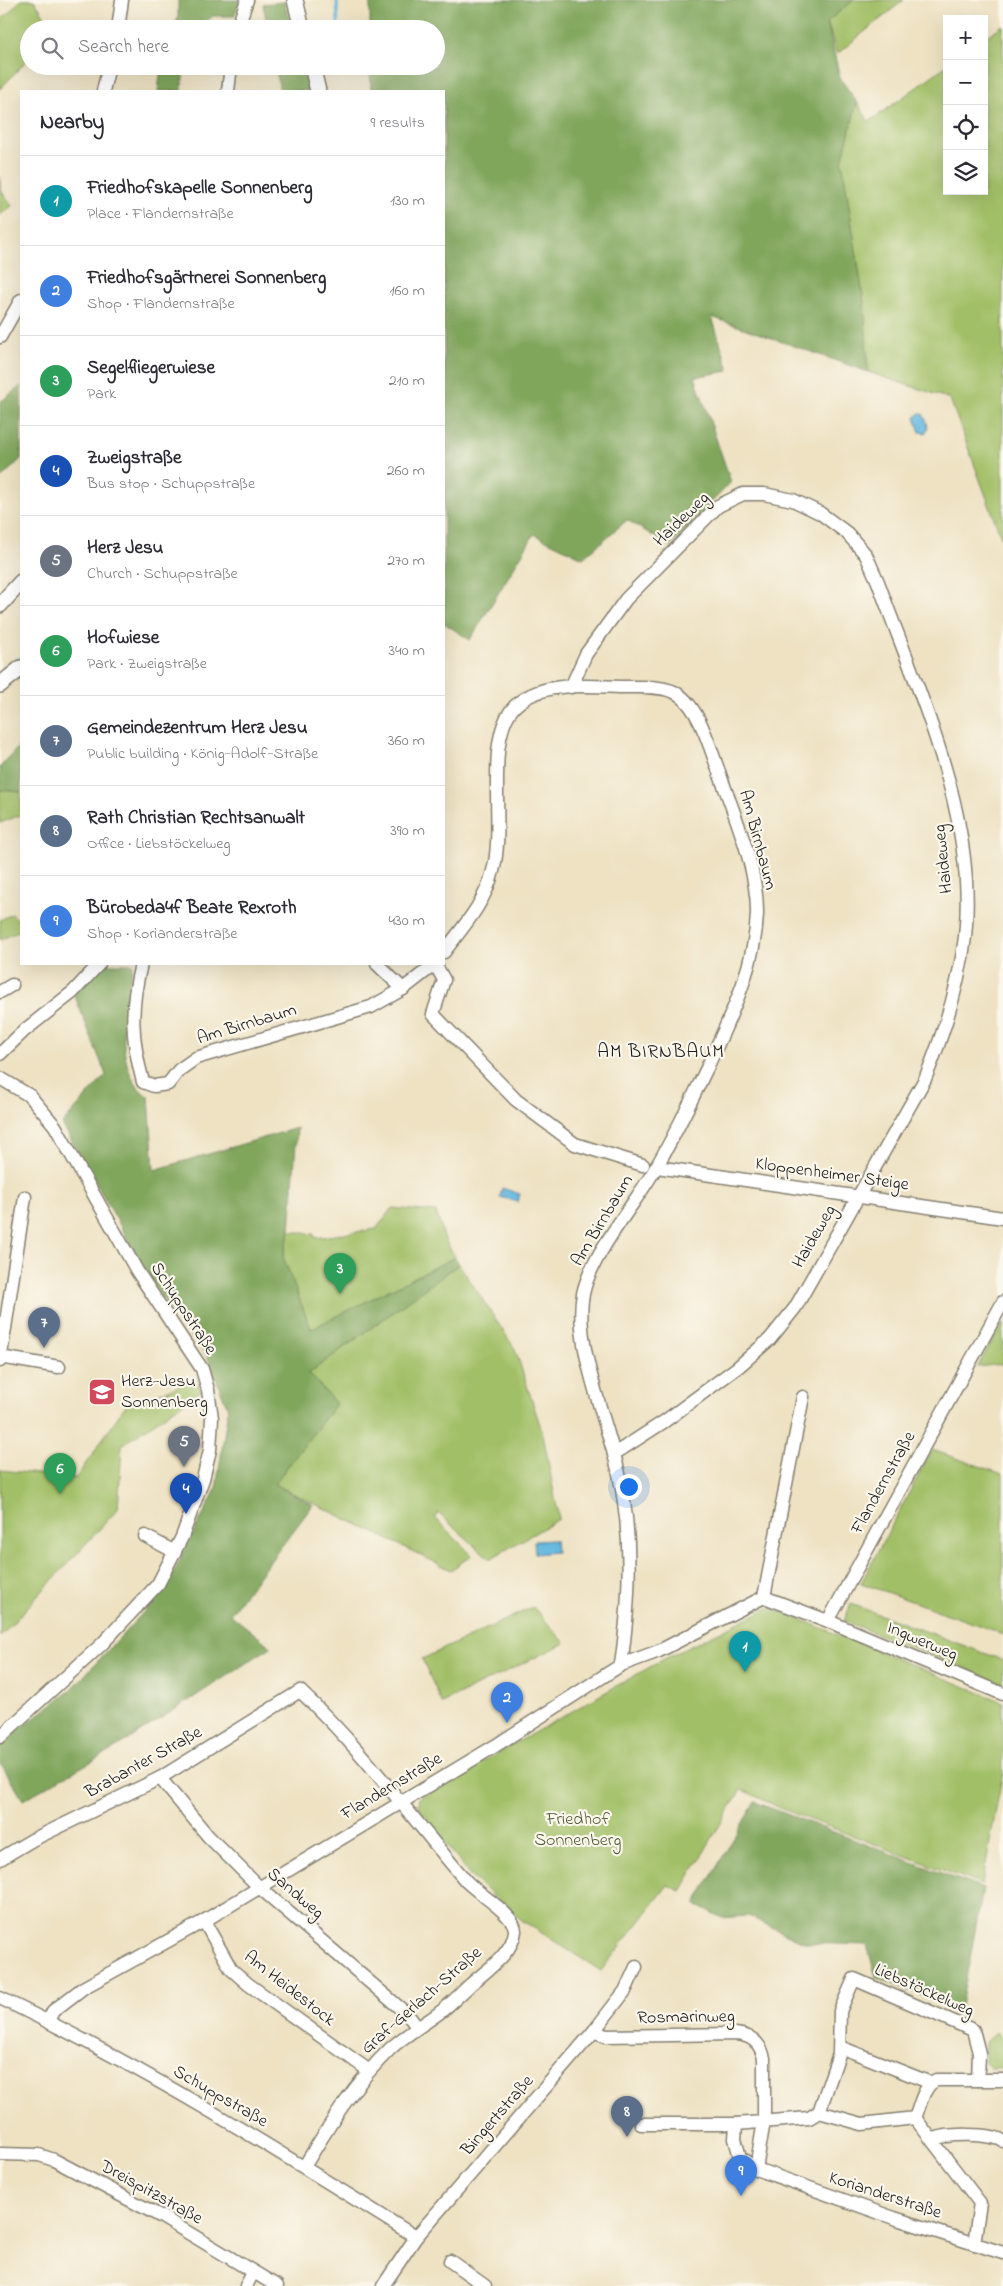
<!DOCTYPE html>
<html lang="en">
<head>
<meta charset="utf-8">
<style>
	body { margin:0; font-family:"Indie Flower",sans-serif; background:#f7f7f7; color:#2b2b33 }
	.controls { position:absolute; right:15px; top:15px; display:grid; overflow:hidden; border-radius:0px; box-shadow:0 5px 20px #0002 }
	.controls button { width:45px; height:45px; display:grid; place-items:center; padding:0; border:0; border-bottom:1px solid #e1e1e2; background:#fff; color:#2b2b33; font:25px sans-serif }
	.you { position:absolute; left:628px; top:1486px; width:18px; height:18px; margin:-12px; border:4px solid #fff; border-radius:50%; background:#1a73e8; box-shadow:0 0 0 8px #1a73e833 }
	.badge { display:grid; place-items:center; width:32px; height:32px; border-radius:50%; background:#db2777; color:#fff; font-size:16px; font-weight:700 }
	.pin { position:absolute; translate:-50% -41px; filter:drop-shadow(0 1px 2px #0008) }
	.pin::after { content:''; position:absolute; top:26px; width:18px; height:15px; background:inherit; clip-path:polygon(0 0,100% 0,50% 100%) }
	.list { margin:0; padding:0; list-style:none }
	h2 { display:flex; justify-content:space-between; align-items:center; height:65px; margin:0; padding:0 20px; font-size:21px }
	h2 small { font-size:16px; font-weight:400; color:#7c7c81 }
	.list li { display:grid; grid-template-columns:32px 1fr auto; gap:15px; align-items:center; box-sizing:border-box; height:90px; padding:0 20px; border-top:1px solid #e1e1e2 }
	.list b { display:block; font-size:19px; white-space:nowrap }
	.list p { margin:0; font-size:16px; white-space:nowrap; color:#7c7c81 }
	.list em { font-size:16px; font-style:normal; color:#7c7c81 }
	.icon { flex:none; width:28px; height:28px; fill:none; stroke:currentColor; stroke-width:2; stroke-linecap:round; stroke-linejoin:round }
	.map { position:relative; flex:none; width:1003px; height:2286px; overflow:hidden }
	.search { position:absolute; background:#fff; box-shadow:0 5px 20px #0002; left:20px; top:20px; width:425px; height:55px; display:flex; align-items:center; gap:12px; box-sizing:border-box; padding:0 18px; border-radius:28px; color:#7c7c81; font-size:19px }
	.panel { position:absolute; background:#fff; box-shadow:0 5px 20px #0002; left:20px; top:90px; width:425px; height:875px; border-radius:0px }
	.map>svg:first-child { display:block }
	.green { fill:#a1bf66; stroke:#5e6e41 }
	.forest { fill:#80a65b; stroke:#4e613c }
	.water { fill:#62b6de; stroke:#3f697d }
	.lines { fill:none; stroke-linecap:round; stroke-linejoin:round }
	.stream { stroke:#62b6de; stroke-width:3 }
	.minor-casing { stroke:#857f70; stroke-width:15 }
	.major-casing { stroke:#857f70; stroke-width:18 }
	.minor { stroke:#fff; stroke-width:12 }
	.major { stroke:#fff; stroke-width:15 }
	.labels { text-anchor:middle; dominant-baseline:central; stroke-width:4.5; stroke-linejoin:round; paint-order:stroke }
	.street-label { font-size:18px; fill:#1c1c1c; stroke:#fbf7ec }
	.poi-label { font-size:18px; fill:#1c1c1c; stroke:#fbf7ec; text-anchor:start }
	.park-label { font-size:18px; fill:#515d3a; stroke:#fbf7ec }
	.neighbourhood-label { font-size:19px; letter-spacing:1px; fill:#1c1c1c; stroke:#fbf7ec }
</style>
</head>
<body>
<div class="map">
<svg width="1003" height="2286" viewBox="0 0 1003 2286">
	<rect width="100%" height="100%" fill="#fbf7ec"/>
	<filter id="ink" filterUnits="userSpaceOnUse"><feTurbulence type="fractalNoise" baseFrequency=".02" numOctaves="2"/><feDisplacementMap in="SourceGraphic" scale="10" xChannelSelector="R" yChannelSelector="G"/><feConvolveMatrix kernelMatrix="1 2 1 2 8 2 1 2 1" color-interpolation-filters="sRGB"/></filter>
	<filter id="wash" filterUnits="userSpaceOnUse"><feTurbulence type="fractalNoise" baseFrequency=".0096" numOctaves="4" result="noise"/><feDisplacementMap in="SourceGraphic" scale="20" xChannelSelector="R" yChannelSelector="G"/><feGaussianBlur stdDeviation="1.12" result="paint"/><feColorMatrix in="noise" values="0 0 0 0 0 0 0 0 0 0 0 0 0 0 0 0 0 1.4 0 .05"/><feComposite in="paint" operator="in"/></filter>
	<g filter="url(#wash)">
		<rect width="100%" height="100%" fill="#eee2c3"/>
		<!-- green -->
		<g class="green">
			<path d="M21 0H34L53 29H29V58L0 89V21Z"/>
			<path d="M854 0H904L837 54 827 21Z"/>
			<path d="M1003 25V542L950 399 868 372 864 303 842 161 857 102 869 122 947 65V191H984V38Z"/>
			<path d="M0 176V189L12 206 0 215Z"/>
			<path d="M0 790 21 792V815L0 823Z"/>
			<path d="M12 914 21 922V930L0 940V920Z"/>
			<path d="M392 1208 436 1212 445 1240 455 1257 311 1330 283 1257 290 1231 314 1234 315 1238 376 1229Z"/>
			<path d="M459 1264 515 1349 543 1434 559 1519 490 1559 438 1513 435 1518 472 1555 451 1570 274 1484 336 1404 309 1373Z"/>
			<path d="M1003 1323V1364L977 1367Z"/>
			<path d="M195 1380 202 1390 122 1445 118 1509 0 1637V1470L76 1478 125 1406Z"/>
			<path d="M932 1450 1003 1474V1634L861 1583Z"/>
			<path d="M851 1604 1003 1660V1684L844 1621Z"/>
			<path d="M533 1607 565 1643 442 1703 422 1659Z"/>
			<path d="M770 1607 1003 1702V1772L982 1885 780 1808 741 1789 681 1891 668 1885 601 1971 523 1921 470 1876 418 1806 419 1798 664 1659Z"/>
			<path d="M996 2032 1003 2040V2068H990L985 2063V2042Z"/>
		</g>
		<!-- forest -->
		<g class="forest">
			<path d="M178 0H240L234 16H213L196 29H174L178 17Z"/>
			<path d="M370 0H854L827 22 840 78 857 102 842 161 864 303 868 372 712 317 729 371 695 377 731 482 670 546 627 520 583 558 534 534 470 640 444 623V91H371L370 66H436V29H370Z"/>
			<path d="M284 2 292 29H268L263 4Z"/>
			<path d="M161 66H184L182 91H158Z"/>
			<path d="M275 66H303L310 91H280Z"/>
			<path d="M21 386V459L0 479V402Z"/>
			<path d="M21 744V792L0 790V767Z"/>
			<path d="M101 964H133C126 1002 110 1071 149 1097L154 1170 297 1128 290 1231 283 1257 311 1329 455 1257 459 1264 309 1373 336 1404 274 1484 313 1505 230 1614 271 1647 114 1749 23 1800 0 1762V1744L71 1690 165 1589 216 1489 228 1409 207 1356 161 1297 62 1124 106 1075 74 994Z"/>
			<path d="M755 1802 983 1889 960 2011 876 1977 867 1945 806 1943 748 1916 722 1918 695 1904Z"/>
		</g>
		<!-- water -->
		<g class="water">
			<path d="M919 413 923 414C926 420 931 428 925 433L920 432 915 418Z"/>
			<path d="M502 1188 520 1194 518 1202 500 1197Z"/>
			<path d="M555 1540 556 1552 535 1554 534 1541Z"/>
		</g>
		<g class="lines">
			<!-- stream -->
			<g class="stream">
				<path d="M337 0 338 29"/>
				<path d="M10 667 21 658"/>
			</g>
		</g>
	</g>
	<g filter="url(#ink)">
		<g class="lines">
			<!-- minor casing -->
			<g class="minor-casing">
				<g id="minor">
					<path d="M118 29 122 0"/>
					<path d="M237 29 247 0"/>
					<path d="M103 91 109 66"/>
					<path d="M228 91 231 66"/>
					<path d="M0 337 21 300"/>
					<path d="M571 687 586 654 626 599 718 506 743 494H764L793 500 820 513 847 533 866 555 878 582C918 692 978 817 965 937 959 987 944 1033 925 1079L795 1308 770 1339 738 1367 665 1421 614 1454"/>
					<path d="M444 952C463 927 485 903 493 871 506 826 483 738 515 706 542 679 593 687 628 687 643 687 658 686 672 691 698 701 710 748 719 772 734 814 758 869 757 914 755 969 729 1019 707 1068 689 1105 671 1144 649 1179 629 1211 590 1258 583 1294 573 1344 608 1423 619 1474 633 1539 630 1600 621 1665"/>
					<path d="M141 964C130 1008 131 1038 143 1082L154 1086 168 1084 179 1070 196 1058 371 1007 403 989 435 964"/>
					<path d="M377 964 403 989"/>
					<path d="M435 964 444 980 433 1014 516 1100 575 1144 643 1165"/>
					<path d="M0 992 12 985"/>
					<path d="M0 1054 25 1030 73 992 99 964"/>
					<path d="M0 1078 30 1096 55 1126 137 1271 202 1369 208 1390 212 1418 210 1450 203 1479 182 1537 158 1584 102 1644 0 1737"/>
					<path d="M657 1167 1003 1218"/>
					<path d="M0 1357 59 1367"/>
					<path d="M0 1361 25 1197"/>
					<path d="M145 1536 175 1552"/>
					<path d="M764 1597 803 1397"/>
					<path d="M828 1621 1003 1302"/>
					<path d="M160 1778 208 1836 259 1887 408 2015 417 2027"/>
					<path d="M0 1859 32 1840 160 1778 300 1691C362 1749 411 1817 466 1881 477 1893 516 1915 515 1931 513 1954 485 1971 470 1985 460 1994 450 2005 439 2013 423 2025 405 2035 390 2049 354 2084 330 2124 304 2167"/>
					<path d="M204 1921 231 1969 248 1984 368 2070"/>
					<path d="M0 1998C144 2067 280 2152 416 2237"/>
					<path d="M48 2021 53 2011 83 1988 204 1921 495 1746 621 1665 659 1651 764 1597 828 1621 1003 1694"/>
					<path d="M594 2031 606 2036 735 2034C751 2035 760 2042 764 2058V2121L756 2169"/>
					<path d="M840 2047 931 2083"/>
					<path d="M819 2112 862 2124 915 2118"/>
					<path d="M641 2124H736L809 2118 819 2112 839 2054 840 2011 854 1979 973 2030 979 2053 978 2080"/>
					<path d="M736 2124 735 2139 740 2157 756 2169 894 2218 1003 2253"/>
					<path d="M933 2140C943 2133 993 2133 1003 2141"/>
					<path d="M0 2154 39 2155 54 2160 162 2217 277 2286"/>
					<path d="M974 2244 980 2203 915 2118C920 2106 923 2086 936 2080H1003"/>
					<path d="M450 2261 485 2286"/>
					<path d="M246 2286 253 2273"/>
					<path d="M383 2286 416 2237 594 2031 625 1991 636 1967"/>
				</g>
			</g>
			<!-- major casing -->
			<g class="major-casing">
				<g id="major">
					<path d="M295 0 302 29"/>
					<path d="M312 66 318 91"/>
					<path d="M0 605 21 582"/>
					<path d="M0 685 21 668"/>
				</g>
			</g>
			<!-- minor -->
			<use href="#minor" class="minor"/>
			<!-- major -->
			<use href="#major" class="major"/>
		</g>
	</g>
	<!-- icons -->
	<defs>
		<g id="school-square" transform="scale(1.4375)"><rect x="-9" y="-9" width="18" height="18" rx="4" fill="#d1495b" stroke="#fbf7ec"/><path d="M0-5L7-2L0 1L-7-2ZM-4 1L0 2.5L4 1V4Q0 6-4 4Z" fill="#fff"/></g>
	</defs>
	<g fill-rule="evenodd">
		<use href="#school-square" x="102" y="1392"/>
	</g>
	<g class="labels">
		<!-- street labels -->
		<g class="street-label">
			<text transform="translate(682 520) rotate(-44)">Haideweg</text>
			<text transform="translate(757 840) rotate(75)">Am Birnbaum</text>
			<text transform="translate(944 859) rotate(-96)">Haideweg</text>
			<text transform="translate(247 1025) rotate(-17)">Am Birnbaum</text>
			<text transform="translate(832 1175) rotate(8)">Kloppenheimer Steige</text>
			<text transform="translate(603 1221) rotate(-59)">Am Birnbaum</text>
			<text transform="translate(815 1237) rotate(-60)">Haideweg</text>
			<text transform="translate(183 1309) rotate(57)">Schuppstraße</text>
			<text transform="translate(884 1483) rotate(-61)">Flandernstraße</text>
			<text transform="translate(922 1642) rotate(23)">Ingwerweg</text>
			<text transform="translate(144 1763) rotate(-29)">Brabanter Straße</text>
			<text transform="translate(392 1787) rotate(-31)">Flandernstraße</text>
			<text transform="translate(295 1894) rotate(41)">Sandweg</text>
			<text transform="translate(289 1989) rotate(38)">Am Heidestock</text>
			<text transform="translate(924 1991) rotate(24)">Liebstöckelweg</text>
			<text transform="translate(422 2001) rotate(-41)">Graf-Gerlach-Straße</text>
			<text transform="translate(686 2018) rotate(-1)">Rosmarinweg</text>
			<text transform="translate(220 2097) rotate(30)">Schuppstraße</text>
			<text transform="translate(498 2116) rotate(-49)">Bingertstraße</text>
			<text transform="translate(151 2193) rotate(29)">Dreispitzstraße</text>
			<text transform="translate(885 2196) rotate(18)">Korianderstraße</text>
		</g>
		<!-- poi labels -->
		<g class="poi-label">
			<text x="121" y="1382">Herz-Jesu<tspan x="121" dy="21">Sonnenberg</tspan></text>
		</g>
		<!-- park labels -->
		<g class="park-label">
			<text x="578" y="1820">Friedhof<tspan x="578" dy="21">Sonnenberg</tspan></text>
		</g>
		<!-- neighbourhood labels -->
		<g class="neighbourhood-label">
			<text x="661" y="1052">AM BIRNBAUM</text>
		</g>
	</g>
</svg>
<div class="controls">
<button>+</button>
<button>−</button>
<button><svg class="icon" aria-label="locate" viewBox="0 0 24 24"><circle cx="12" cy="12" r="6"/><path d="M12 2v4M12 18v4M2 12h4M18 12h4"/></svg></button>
<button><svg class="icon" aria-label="layers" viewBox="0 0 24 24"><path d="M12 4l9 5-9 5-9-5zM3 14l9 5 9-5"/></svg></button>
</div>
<div class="you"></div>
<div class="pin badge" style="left:745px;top:1672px;background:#0f9aa8">1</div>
<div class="pin badge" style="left:507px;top:1723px;background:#3f7fe0">2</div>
<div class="pin badge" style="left:340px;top:1294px;background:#2e9e5b">3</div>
<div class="pin badge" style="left:186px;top:1514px;background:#1a4fb4">4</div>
<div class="pin badge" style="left:184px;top:1467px;background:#6b7280">5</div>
<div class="pin badge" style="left:60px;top:1494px;background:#2e9e5b">6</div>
<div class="pin badge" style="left:44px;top:1348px;background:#5c6f8a">7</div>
<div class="pin badge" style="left:627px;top:2137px;background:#5c6f8a">8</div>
<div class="pin badge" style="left:741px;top:2196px;background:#3f7fe0">9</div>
<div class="search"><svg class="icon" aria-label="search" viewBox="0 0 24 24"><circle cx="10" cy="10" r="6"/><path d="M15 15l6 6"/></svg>Search here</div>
<section class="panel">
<h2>Nearby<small>9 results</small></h2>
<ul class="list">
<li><span class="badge" style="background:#0f9aa8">1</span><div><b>Friedhofskapelle Sonnenberg</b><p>Place · Flandernstraße</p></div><em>130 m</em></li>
<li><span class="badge" style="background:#3f7fe0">2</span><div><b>Friedhofsgärtnerei Sonnenberg</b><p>Shop · Flandernstraße</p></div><em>160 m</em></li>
<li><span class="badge" style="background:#2e9e5b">3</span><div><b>Segelfliegerwiese</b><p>Park</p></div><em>210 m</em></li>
<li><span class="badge" style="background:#1a4fb4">4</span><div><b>Zweigstraße</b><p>Bus stop · Schuppstraße</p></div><em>260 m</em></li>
<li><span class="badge" style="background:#6b7280">5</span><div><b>Herz Jesu</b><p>Church · Schuppstraße</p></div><em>270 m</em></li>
<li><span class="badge" style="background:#2e9e5b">6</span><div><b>Hofwiese</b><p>Park · Zweigstraße</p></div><em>340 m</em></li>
<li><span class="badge" style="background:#5c6f8a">7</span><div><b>Gemeindezentrum Herz Jesu</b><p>Public building · König-Adolf-Straße</p></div><em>360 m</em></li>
<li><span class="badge" style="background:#5c6f8a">8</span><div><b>Rath Christian Rechtsanwalt</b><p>Office · Liebstöckelweg</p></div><em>390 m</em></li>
<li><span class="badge" style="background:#3f7fe0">9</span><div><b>Bürobeda4f Beate Rexroth</b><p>Shop · Korianderstraße</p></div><em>430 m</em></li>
</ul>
</section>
</div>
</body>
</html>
